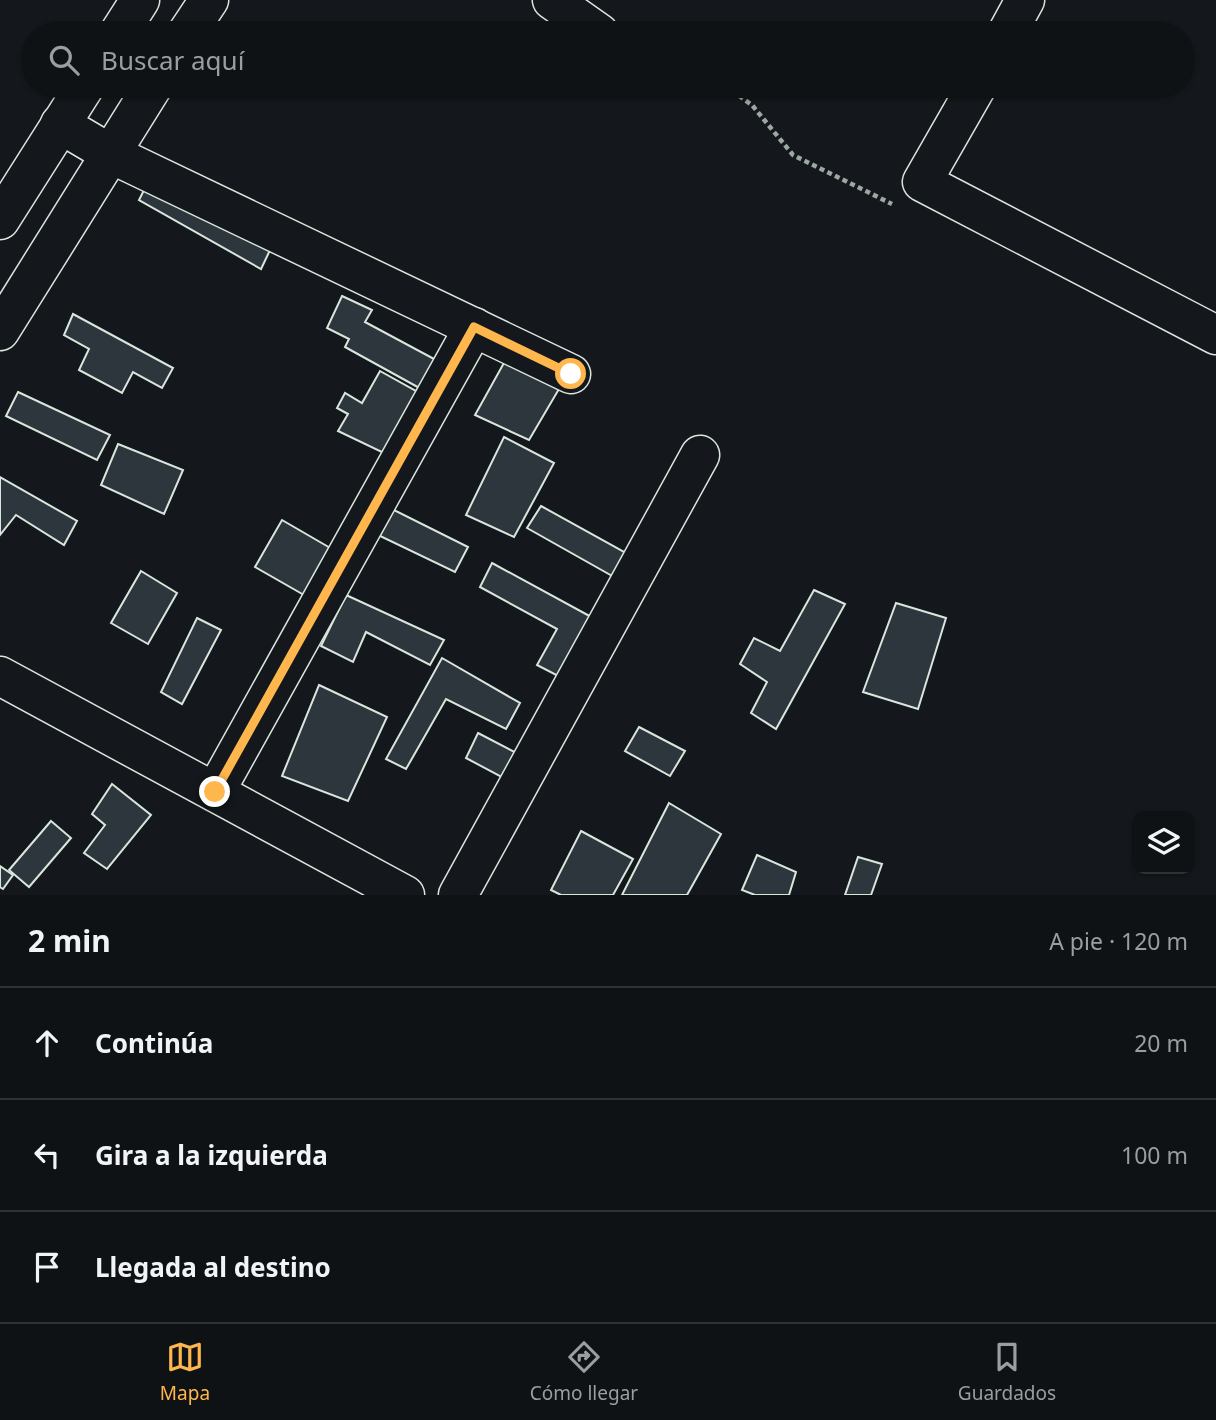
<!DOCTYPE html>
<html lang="es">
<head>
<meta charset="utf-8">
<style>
	body { margin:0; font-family:"Noto Sans",sans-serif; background:#1d2022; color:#f1f3f6 }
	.controls { position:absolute; right:21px; bottom:21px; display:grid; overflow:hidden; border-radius:14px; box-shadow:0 2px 5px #0004 }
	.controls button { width:63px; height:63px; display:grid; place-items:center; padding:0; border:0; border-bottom:2px solid #2f3234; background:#0f1215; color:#f1f3f6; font:35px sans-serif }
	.stop { position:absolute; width:21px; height:21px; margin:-16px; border:5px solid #ffb74d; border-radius:50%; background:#fff }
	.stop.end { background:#ffb74d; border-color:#fff; box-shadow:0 2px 7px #0008 }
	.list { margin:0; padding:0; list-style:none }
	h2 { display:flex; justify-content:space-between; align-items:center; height:91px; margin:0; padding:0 28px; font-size:30px }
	h2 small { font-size:23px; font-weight:400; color:#9b9ea0 }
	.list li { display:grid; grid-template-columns:46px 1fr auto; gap:21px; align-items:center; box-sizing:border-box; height:112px; padding:0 28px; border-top:2px solid #2f3234 }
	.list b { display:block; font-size:26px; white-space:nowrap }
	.list em { font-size:23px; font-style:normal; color:#9b9ea0 }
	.icon { flex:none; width:38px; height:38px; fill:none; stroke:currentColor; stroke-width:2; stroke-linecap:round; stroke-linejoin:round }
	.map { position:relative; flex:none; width:1216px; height:895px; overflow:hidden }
	.search { position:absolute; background:#0f1215; box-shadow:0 2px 5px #0004; left:21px; right:21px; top:21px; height:77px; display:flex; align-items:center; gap:18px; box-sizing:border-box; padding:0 24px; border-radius:38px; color:#9b9ea0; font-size:26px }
	.sheet { height:427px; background:#0f1215 }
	nav { display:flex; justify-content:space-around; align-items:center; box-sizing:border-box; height:98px; border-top:2px solid #2f3234; background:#0f1215; font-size:19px; color:#9b9ea0 }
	nav a { display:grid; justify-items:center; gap:4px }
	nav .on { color:#ffb74d }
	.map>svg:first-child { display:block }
	.building { fill:#2c363c; stroke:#d8e6dc; stroke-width:2 }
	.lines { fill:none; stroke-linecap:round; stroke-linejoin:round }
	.minor-casing { stroke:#d8e6dc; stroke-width:41 }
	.major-casing { stroke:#d8e6dc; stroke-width:41 }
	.path { stroke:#9da8a2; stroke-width:4.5; stroke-dasharray:5 3.5; stroke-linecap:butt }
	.minor { stroke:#14181c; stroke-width:38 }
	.major { stroke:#14181c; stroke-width:38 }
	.route { stroke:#ffb74d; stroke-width:9 }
</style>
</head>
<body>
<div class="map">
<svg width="1216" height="895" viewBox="0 0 1216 895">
	<rect width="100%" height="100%" fill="#14181c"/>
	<!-- building -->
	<g class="building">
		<path d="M149 180 272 246 261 269 139 200Z"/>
		<path d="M342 296 372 310 365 322 436 360 423 390 345 347 349 339 327 328Z"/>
		<path d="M73 314 173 368 162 388 133 372 122 393 79 370 89 349 64 335Z"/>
		<path d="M505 361 559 389 529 440 475 415Z"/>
		<path d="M380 371 423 395 388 455 338 431 348 414 337 408 345 393 362 403Z"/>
		<path d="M18 392 110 435 97 460 6 416Z"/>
		<path d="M504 437 554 463 514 537 466 515Z"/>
		<path d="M118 444 183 470 164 514 101 485Z"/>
		<path d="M0 477 77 521 64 545 16 515 0 535Z"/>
		<path d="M541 506 628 554 614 577 527 528Z"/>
		<path d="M390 508 468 547 455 572 378 535Z"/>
		<path d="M282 520 332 549 304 595 255 567Z"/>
		<path d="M492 563 595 619 562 678 537 665 557 629 480 587Z"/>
		<path d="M141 571 177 593 148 644 111 623Z"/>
		<path d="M814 590 845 604 776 729 751 713 767 682 740 664 754 638 780 651Z"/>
		<path d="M346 595 444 640 430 665 366 632 353 662 321 646Z"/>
		<path d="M896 603 946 618 918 709 863 692Z"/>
		<path d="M197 618 221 630 182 704 161 692Z"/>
		<path d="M442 658 520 703 506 729 446 699 406 769 386 759Z"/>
		<path d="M319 685 387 717 348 801 282 776Z"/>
		<path d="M639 727 685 751 670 776 625 751Z"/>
		<path d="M478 733 524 757 511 782 466 758Z"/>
		<path d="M112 784 151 815 107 869 84 853 105 825 92 814Z"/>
		<path d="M669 803 721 834 687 895H622Z"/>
		<path d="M51 821 71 838 29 887 9 870Z"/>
		<path d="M581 831 633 859 613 895H561L551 890Z"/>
		<path d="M757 855 796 872 789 895H755L742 890Z"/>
		<path d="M858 857 882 864 871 895H845Z"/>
		<path d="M0 866 13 875 3 889 0 887Z"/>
	</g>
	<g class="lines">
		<!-- minor casing -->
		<g class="minor-casing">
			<g id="minor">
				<path d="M552 0 599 33"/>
				<path d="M1007 33 1025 0"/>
				<path d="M977 86 922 182 1216 335"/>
				<path d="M60 124 109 153 571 374"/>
				<path d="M215 792 474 327"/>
				<path d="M458 895 700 455"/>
			</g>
		</g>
		<!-- major casing -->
		<g class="major-casing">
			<g id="major">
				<path d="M119 33 140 0"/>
				<path d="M187 33 209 0"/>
				<path d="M0 220 85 86"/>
				<path d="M0 331 153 86"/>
				<path d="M0 676 405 895"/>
			</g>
		</g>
		<!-- path -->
		<path class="path" d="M725 86 752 105 793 155 892 204"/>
		<!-- minor -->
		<use href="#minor" class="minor"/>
		<!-- major -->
		<use href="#major" class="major"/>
	</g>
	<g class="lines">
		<!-- route -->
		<path class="route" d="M215 792 474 327 571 374"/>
	</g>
</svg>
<div class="controls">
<button><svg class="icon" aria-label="layers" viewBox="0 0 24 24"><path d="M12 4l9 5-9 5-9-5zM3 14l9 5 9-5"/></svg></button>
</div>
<div class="stop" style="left:571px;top:374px"></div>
<div class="stop end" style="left:215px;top:792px"></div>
<div class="search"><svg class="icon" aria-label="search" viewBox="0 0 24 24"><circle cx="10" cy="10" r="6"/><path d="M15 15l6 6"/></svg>Buscar aquí</div>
</div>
<section class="sheet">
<h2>2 min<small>A pie · 120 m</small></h2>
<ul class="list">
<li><svg class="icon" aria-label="ahead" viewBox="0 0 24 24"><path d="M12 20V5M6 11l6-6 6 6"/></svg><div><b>Continúa</b></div><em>20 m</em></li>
<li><svg class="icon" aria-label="left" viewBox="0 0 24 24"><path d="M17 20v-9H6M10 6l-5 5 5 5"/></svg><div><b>Gira a la izquierda</b></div><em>100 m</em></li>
<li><svg class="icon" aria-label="arrive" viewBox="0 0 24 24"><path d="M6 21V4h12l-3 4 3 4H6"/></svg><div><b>Llegada al destino</b></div></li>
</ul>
</section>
<nav>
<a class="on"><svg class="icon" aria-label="map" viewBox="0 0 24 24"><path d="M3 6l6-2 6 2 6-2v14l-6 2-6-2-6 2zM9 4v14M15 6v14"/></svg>Mapa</a>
<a><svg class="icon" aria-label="directions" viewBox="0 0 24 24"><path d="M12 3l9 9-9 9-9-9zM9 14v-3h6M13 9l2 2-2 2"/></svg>Cómo llegar</a>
<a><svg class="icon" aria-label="saved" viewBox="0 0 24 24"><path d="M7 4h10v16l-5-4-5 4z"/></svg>Guardados</a>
</nav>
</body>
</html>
